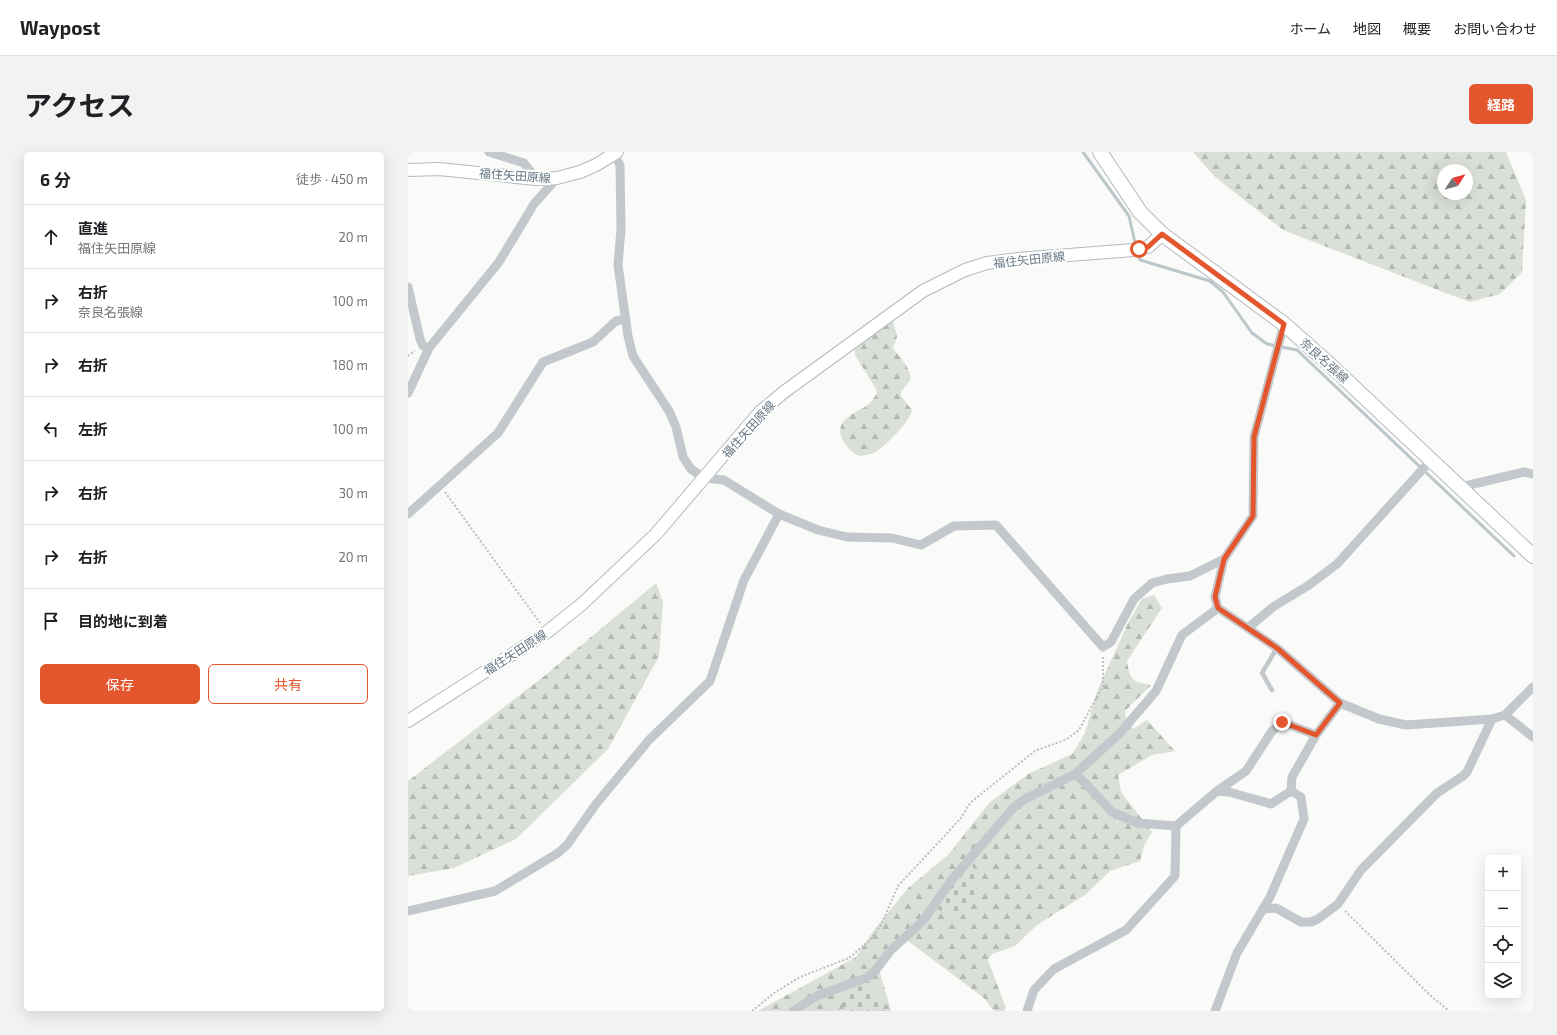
<!DOCTYPE html>
<html lang="ja">
<head>
<meta charset="utf-8">
<style>
	body { margin:0; font-family:"Exo 2","Noto Sans JP",sans-serif; background:#f2f2f2; color:#202124 }
	.controls { position:absolute; right:12px; bottom:12px; display:grid; overflow:hidden; border-radius:6px; box-shadow:0 4px 16px #0002 }
	.controls button { width:36px; height:36px; display:grid; place-items:center; padding:0; border:0; border-bottom:1px solid #e0e0e0; background:#fff; color:#202124; font:20px sans-serif }
	.compass { position:absolute; left:1029px; top:12px; width:36px; height:36px; border-radius:50%; background:#fff; box-shadow:0 4px 16px #0002; rotate:54deg }
	.stop { position:absolute; width:12px; height:12px; margin:-9px; border:3px solid #e4572e; border-radius:50%; background:#fff }
	.stop.end { background:#e4572e; border-color:#fff; box-shadow:0 1px 4px #0008 }
	.list { margin:0; padding:0; list-style:none }
	h2 { display:flex; justify-content:space-between; align-items:center; height:52px; margin:0; padding:0 16px; font-size:17px }
	h2 small { font-size:13px; font-weight:400; color:#757577 }
	.list li { display:grid; grid-template-columns:26px 1fr auto; gap:12px; align-items:center; box-sizing:border-box; height:64px; padding:0 16px; border-top:1px solid #e0e0e0 }
	.list b { display:block; font-size:15px; white-space:nowrap }
	.list p { margin:0; font-size:13px; white-space:nowrap; color:#757577 }
	.list em { font-size:13px; font-style:normal; color:#757577 }
	.actions { display:flex; gap:8px; padding:12px 16px }
	.actions a { flex:1; padding:9px 0; border:1px solid #e4572e; border-radius:6px; text-align:center; font-size:14px; color:#e4572e }
	.actions .main { background:#e4572e; color:#fff }
	.icon { flex:none; width:22px; height:22px; fill:none; stroke:currentColor; stroke-width:2; stroke-linecap:round; stroke-linejoin:round }
	.map { position:relative; flex:none; width:1125px; height:859px; overflow:hidden; border-radius:6px }
	header { display:flex; align-items:center; gap:24px; box-sizing:border-box; height:56px; padding:0 20px; background:#fff; border-bottom:1px solid #e0e0e0 }
	header strong { font-size:19px }
	nav { display:flex; gap:22px; margin-inline-start:auto; font-size:14px }
	.intro { display:flex; align-items:center; justify-content:space-between; box-sizing:border-box; height:96px; padding:0 24px }
	h1 { margin:0; font-size:28px }
	.button { padding:10px 18px; border-radius:6px; background:#e4572e; color:#fff; font-size:14px; font-weight:700 }
	main { display:flex; gap:24px; padding:0 24px }
	aside { flex:1; background:#fff; border-radius:6px; box-shadow:0 4px 16px #0002 }
	.map>svg:first-child { display:block }
	.forest { fill:url(#forest-firs); fill-rule:evenodd }
	.cemetery { fill:url(#cemetery-stones) }
	.lines { fill:none; stroke-linecap:round; stroke-linejoin:round }
	.stream { stroke:#bbc7cb; stroke-width:3 }
	.secondary-casing { stroke:#b3babf; stroke-width:14 }
	.primary-casing { stroke:#b5babe; stroke-width:16 }
	.path { stroke:#bbbfc2; stroke-width:2; stroke-dasharray:2 2; stroke-linecap:butt }
	.lane { stroke:#c3c8cc; stroke-width:4.5 }
	.street { stroke:#c3c8cc; stroke-width:9 }
	.secondary { stroke:#fff; stroke-width:12 }
	.primary { stroke:#fff; stroke-width:14 }
	.route { stroke:#e4572e; stroke-width:5 }
	.labels { text-anchor:middle; dominant-baseline:central; stroke-width:4; stroke-linejoin:round; paint-order:stroke }
	.street-label { font-size:12px; fill:#657683; stroke:#fff }
</style>
</head>
<body>
<header>
<strong>Waypost</strong>
<nav><a>ホーム</a><a>地図</a><a>概要</a><a>お問い合わせ</a></nav>
</header>
<div class="intro"><h1>アクセス</h1><a class="button">経路</a></div>
<main>
<aside>
<h2>6 分<small>徒歩 · 450 m</small></h2>
<ul class="list">
<li><svg class="icon" aria-label="ahead" viewBox="0 0 24 24"><path d="M12 20V5M6 11l6-6 6 6"/></svg><div><b>直進</b><p>福住矢田原線</p></div><em>20 m</em></li>
<li><svg class="icon" aria-label="right" viewBox="0 0 24 24"><path d="M7 20v-9h11M14 6l5 5-5 5"/></svg><div><b>右折</b><p>奈良名張線</p></div><em>100 m</em></li>
<li><svg class="icon" aria-label="right" viewBox="0 0 24 24"><path d="M7 20v-9h11M14 6l5 5-5 5"/></svg><div><b>右折</b></div><em>180 m</em></li>
<li><svg class="icon" aria-label="left" viewBox="0 0 24 24"><path d="M17 20v-9H6M10 6l-5 5 5 5"/></svg><div><b>左折</b></div><em>100 m</em></li>
<li><svg class="icon" aria-label="right" viewBox="0 0 24 24"><path d="M7 20v-9h11M14 6l5 5-5 5"/></svg><div><b>右折</b></div><em>30 m</em></li>
<li><svg class="icon" aria-label="right" viewBox="0 0 24 24"><path d="M7 20v-9h11M14 6l5 5-5 5"/></svg><div><b>右折</b></div><em>20 m</em></li>
<li><svg class="icon" aria-label="arrive" viewBox="0 0 24 24"><path d="M6 21V4h12l-3 4 3 4H6"/></svg><div><b>目的地に到着</b></div></li>
</ul>
<div class="actions"><a class="main">保存</a><a>共有</a></div>
</aside>
<div class="map">
<svg width="1125" height="859" viewBox="0 0 1125 859">
	<defs>
		<pattern id="forest-firs" width="22" height="20" patternUnits="userSpaceOnUse"><rect width="22" height="20" fill="#dadfd7"/><path d="M5 1l3.5 6h-7zM16 11l3.5 6h-7z" fill="#b4b9b4"/></pattern>
		<pattern id="cemetery-stones" width="16" height="16" patternUnits="userSpaceOnUse"><rect width="16" height="16" fill="#dadfd7"/><path d="M2 7V4a2 2 0 0 1 4 0v3zM10 15v-3a2 2 0 0 1 4 0v3z" fill="#b4b9b4"/></pattern>
	</defs>
	<rect width="100%" height="100%" fill="#fafaf8"/>
	<!-- forest -->
	<g class="forest">
		<path d="M785 0H1098L1118 48 1114 120 1092 142 1062 150 1035 140 875 78 807 25ZM1035 18H1059V42H1035Z"/>
		<path d="M485 169 489 185 485 196C493 207 501 213 503 227L493 240V244L504 258C503 268 476 296 466 301 463 302 457 303 453 304 447 304 440 296 437 291 433 287 431 279 433 274 439 261 453 259 462 251 465 248 467 244 469 241L468 237 447 203V197Z"/>
		<path d="M248 431 255 450 251 504 200 597 108 687 46 716 0 724V629L135 525Z"/>
		<path d="M746 443 754 456 719 509C722 529 724 529 743 533L717 559 718 567 725 577 739 568 767 599 744 603 710 623 713 640 744 680 736 694 732 709 702 719 677 743 629 773 607 794 584 802 580 808 598 856 596 859H586L576 846 496 786 469 810 483 859H350L448 805 466 778 500 736 540 703 581 651 620 622 664 602 677 581 690 537 721 469 734 447Z"/>
	</g>
	<!-- cemetery -->
	<g class="cemetery">
		<path d="M563 713C565 715 568 718 568 721 571 733 566 761 552 764L528 757Z"/>
		<path d="M460 828 477 859H437L430 844 436 839Z"/>
	</g>
	<g class="lines">
		<!-- stream -->
		<g class="stream">
			<path d="M675 0 721 64 728 95"/>
			<path d="M730 100 732 108 802 129 815 140 844 181 859 192 889 198 1106 404"/>
		</g>
		<!-- secondary casing -->
		<g class="secondary-casing">
			<g id="secondary">
				<path d="M0 18 31 17 128 27 149 26 172 20 188 13 209 0"/>
				<path d="M0 569 139 480 174 452 248 382 352 260 376 240 515 139 557 118 579 111 610 107 725 98 740 95 754 82"/>
			</g>
		</g>
		<!-- primary casing -->
		<g class="primary-casing">
			<path id="primary" d="M692 0 732 60 754 82 876 172 919 210 1125 404"/>
		</g>
		<!-- path -->
		<g class="path">
			<path d="M0 204 7 199"/>
			<path d="M37 340 132 471"/>
			<path d="M937 759 1022 843 1041 859"/>
			<path d="M344 859 366 841 392 825 441 806 462 788 473 773 490 734 553 666 562 651 627 599 659 587 671 578 695 534V504"/>
		</g>
		<!-- lane -->
		<path class="lane" d="M864 538 854 521 869 496"/>
		<!-- street -->
		<g class="street">
			<path d="M81 0 116 11 128 27"/>
			<path d="M206 3 212 13 213 77 210 113 220 184 225 204 261 259 268 275 275 305 283 317 296 326 316 328 371 362 410 378 439 385 484 386 513 393 546 374 588 373 695 495 703 490 726 447 744 431 759 427 782 424 816 407"/>
			<path d="M0 135 12 187 15 194 21 196 91 110 126 52 149 26"/>
			<path d="M876 172 846 285 845 364 816 407 807 445 810 456 869 496 932 551 971 567 998 573 1084 567 1097 563 1125 535"/>
			<path d="M0 241 21 196"/>
			<path d="M1053 335 1116 320 1125 322"/>
			<path d="M0 362 90 281 135 210 185 190 208 169 217 167"/>
			<path d="M840 476 865 455 901 433 929 412 1023 308"/>
			<path d="M1097 563 1125 585"/>
			<path d="M667 622 677 631 704 660 730 671 768 674"/>
			<path d="M809 639 821 640 863 652 883 639"/>
			<path d="M855 757 868 756 893 770H903L910 767 930 752 953 718 1029 641 1055 624 1059 620 1084 567"/>
			<path d="M0 759 87 739 150 701 159 693 188 652 241 588 302 529 336 428 371 362"/>
			<path d="M385 859 409 844 458 826 467 819 483 798 515 769 542 730 606 655 619 646 667 622 712 581 748 539 774 483 810 456"/>
			<path d="M619 859 626 838 646 817 718 778 767 724 768 674 809 639 838 619 864 579 874 570 908 583"/>
			<path d="M807 859 829 801 862 745 896 667 893 645 883 639 884 625 908 583 932 551"/>
		</g>
		<!-- secondary -->
		<use href="#secondary" class="secondary"/>
		<!-- primary -->
		<use href="#primary" class="primary"/>
	</g>
	<g class="lines">
		<!-- route -->
		<path class="route" d="M731 97 740 95 754 82 876 172 846 285 845 364 816 407 807 445 810 456 869 496 932 551 908 583 874 570"/>
	</g>
	<g class="labels">
		<!-- street labels -->
		<g class="street-label">
			<text transform="translate(107 23) rotate(4)">福住矢田原線</text>
			<text transform="translate(621 107) rotate(-6)">福住矢田原線</text>
			<text transform="translate(917 208) rotate(42)">奈良名張線</text>
			<text transform="translate(340 277) rotate(-48)">福住矢田原線</text>
			<text transform="translate(107 500) rotate(-33)">福住矢田原線</text>
		</g>
	</g>
</svg>
<div class="controls">
<button>+</button>
<button>−</button>
<button><svg class="icon" aria-label="locate" viewBox="0 0 24 24"><circle cx="12" cy="12" r="6"/><path d="M12 2v4M12 18v4M2 12h4M18 12h4"/></svg></button>
<button><svg class="icon" aria-label="layers" viewBox="0 0 24 24"><path d="M12 4l9 5-9 5-9-5zM3 14l9 5 9-5"/></svg></button>
</div>
<svg class="compass" viewBox="-18 -18 36 36"><path d="M0-13l5 13h-10z" fill="#e53935"/><path d="M0 13l5-13h-10z" fill="#757577"/></svg>
<div class="stop" style="left:731px;top:97px"></div>
<div class="stop end" style="left:874px;top:570px"></div>
</div>
</main>
</body>
</html>
